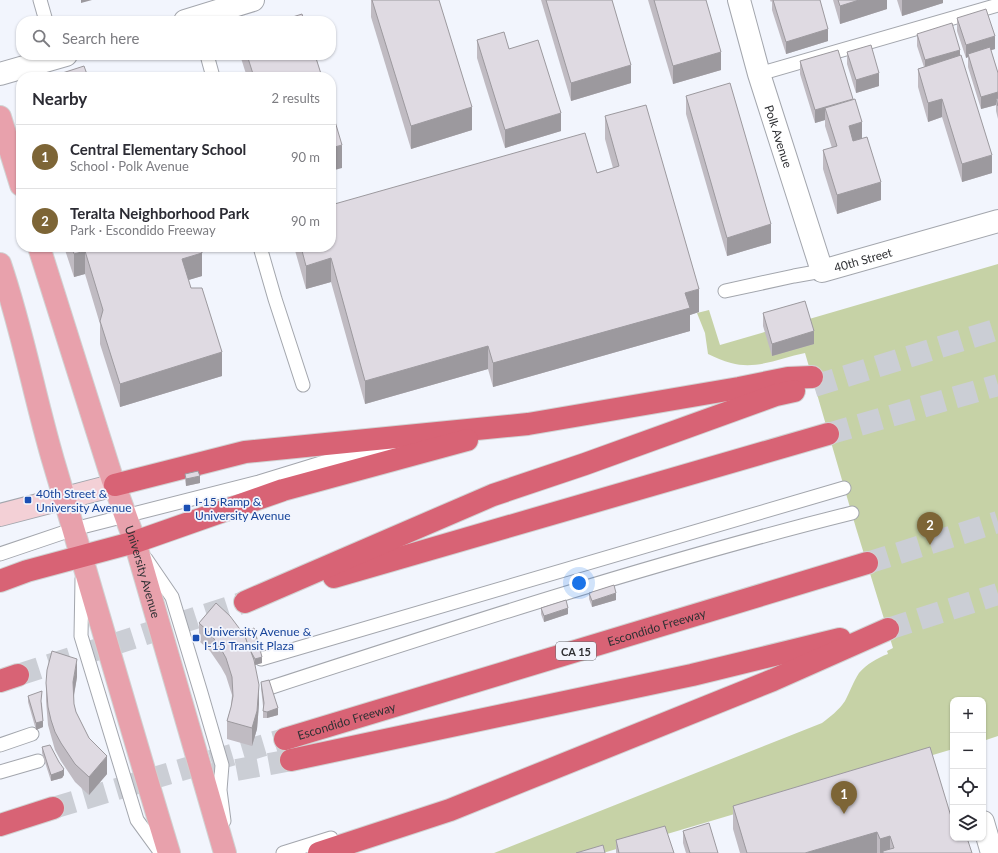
<!DOCTYPE html>
<html lang="en">
<head>
<meta charset="utf-8">
<style>
	body { margin:0; font-family:Lato,sans-serif; background:#f7f7f7; color:#2b2b33 }
	.controls { position:absolute; right:12px; bottom:12px; display:grid; overflow:hidden; border-radius:8px; box-shadow:0 1px 3px #0004 }
	.controls button { width:36px; height:36px; display:grid; place-items:center; padding:0; border:0; border-bottom:1px solid #e1e1e2; background:#fff; color:#2b2b33; font:20px sans-serif }
	.you { position:absolute; left:579px; top:583px; width:14px; height:14px; margin:-10px; border:3px solid #fff; border-radius:50%; background:#1a73e8; box-shadow:0 0 0 6px #1a73e833 }
	.badge { display:grid; place-items:center; width:26px; height:26px; border-radius:50%; background:#7d6536; color:#fff; font-size:13px; font-weight:700 }
	.pin { position:absolute; translate:-50% -33px; filter:drop-shadow(0 1px 2px #0008) }
	.pin::after { content:''; position:absolute; top:21px; width:14px; height:12px; background:inherit; clip-path:polygon(0 0,100% 0,50% 100%) }
	.list { margin:0; padding:0; list-style:none }
	h2 { display:flex; justify-content:space-between; align-items:center; height:52px; margin:0; padding:0 16px; font-size:17px }
	h2 small { font-size:13px; font-weight:400; color:#7c7c81 }
	.list li { display:grid; grid-template-columns:26px 1fr auto; gap:12px; align-items:center; box-sizing:border-box; height:64px; padding:0 16px; border-top:1px solid #e1e1e2 }
	.list b { display:block; font-size:15px; white-space:nowrap }
	.list p { margin:0; font-size:13px; white-space:nowrap; color:#7c7c81 }
	.list em { font-size:13px; font-style:normal; color:#7c7c81 }
	.icon { flex:none; width:22px; height:22px; fill:none; stroke:currentColor; stroke-width:2; stroke-linecap:round; stroke-linejoin:round }
	.map { position:relative; flex:none; width:998px; height:853px; overflow:hidden }
	.search { position:absolute; background:#fff; box-shadow:0 1px 3px #0004; left:16px; top:16px; width:320px; height:44px; display:flex; align-items:center; gap:10px; box-sizing:border-box; padding:0 14px; border-radius:16px; color:#7c7c81; font-size:15px }
	.panel { position:absolute; background:#fff; box-shadow:0 1px 3px #0004; left:16px; top:72px; width:320px; height:180px; border-radius:16px }
	.map>svg:first-child { display:block }
	.green { fill:#c6d2a6 }
	.lines { fill:none; stroke-linecap:round; stroke-linejoin:round }
	.highway-tunnel { stroke:#cbced5; stroke-width:22; stroke-dasharray:22 11; stroke-linecap:butt }
	.lane-casing { stroke:#a3a6ad; stroke-width:15 }
	.street-casing { stroke:#a3a6ad; stroke-width:24 }
	.secondary-casing { stroke:#a3a6ad; stroke-width:24 }
	.primary-casing { stroke:#d1d2d2; stroke-width:24 }
	.highway-casing { stroke:#d1d2d2; stroke-width:24 }
	.lane { stroke:#fff; stroke-width:13 }
	.street { stroke:#fff; stroke-width:22 }
	.secondary { stroke:#f3d0d6; stroke-width:22 }
	.primary { stroke:#e8a1ac; stroke-width:22 }
	.highway { stroke:#d86375; stroke-width:22 }
	.wall { fill:#c0bbc2 }
	.shaded-wall { fill:#9c999e }
	.building { fill:#dfdae2; stroke:#9c999e }
	.transit-dot { fill:#1a4fb4; stroke:#f2f5fd; stroke-width:1.5 }
	.labels { text-anchor:middle; dominant-baseline:central; stroke-width:3.5; stroke-linejoin:round; paint-order:stroke }
	.shield { fill:#f2f5fd; stroke:#6a6c70; stroke-width:1 }
	.shield-label { font-size:11px; font-weight:bold; fill:#303134 }
	.street-label { font-size:12px; fill:#303134; stroke:#f2f5fd }
	.transit-label { font-size:12px; fill:#164399; stroke:#f2f5fd; text-anchor:start }
</style>
</head>
<body>
<div class="map">
<svg width="998" height="853" viewBox="0 0 998 853">
	<rect width="100%" height="100%" fill="#f2f5fd"/>
	<!-- green -->
	<path class="green" d="M998 264V736L983 741V700H953V749L603 853H494L822 723C830 717 839 710 845 701 850 692 853 682 859 673 867 664 877 658 888 654L887 651 893 648 856 528 805 353C780 358 757 370 731 363 723 361 715 357 708 354L705 333 697 313 709 310 720 345Z"/>
	<g class="lines">
		<!-- highway-tunnel -->
		<g class="highway-tunnel">
			<path d="M814 386 998 329"/>
			<path d="M828 434 998 385"/>
			<path d="M867 563 998 522"/>
			<path d="M888 629 998 594"/>
			<path d="M18 675 245 602"/>
			<path d="M204 776 291 760"/>
			<path d="M53 808 285 739"/>
		</g>
		<!-- lane casing -->
		<g class="lane-casing">
			<g id="lane">
				<path d="M40 0 46 21"/>
				<path d="M207 55 213 77"/>
				<path d="M759 74 998 5"/>
				<path d="M260 247 275 299 303 385"/>
				<path d="M725 291 794 276 822 271"/>
				<path d="M0 554 74 529 259 482 334 459 395 446"/>
				<path d="M146 559 172 597 201 693 222 765 220 790 224 821"/>
				<path d="M82 579 81 636 137 820 161 853"/>
				<path d="M261 659 844 488"/>
				<path d="M269 688C462 625 655 562 852 513"/>
				<path d="M0 745 32 734"/>
				<path d="M0 772 38 761"/>
				<path d="M283 853 331 838"/>
			</g>
		</g>
		<!-- street casing -->
		<g class="street-casing">
			<g id="street">
				<path id="s1" d="M739 0 759 74 822 271 998 221"/>
				<path d="M185 21 253 0"/>
				<path d="M0 74 66 55"/>
				<path d="M983 822 992 853"/>
			</g>
		</g>
		<!-- secondary casing -->
		<g class="secondary-casing">
			<path id="secondary" d="M0 515 115 485"/>
		</g>
		<!-- primary casing -->
		<g class="primary-casing">
			<g id="primary">
				<path d="M0 117 21 185"/>
				<path id="s2" d="M39 247 112 478 135 542 225 853"/>
				<path d="M0 264C22 328 34 395 53 460 92 591 129 722 169 853"/>
			</g>
		</g>
		<!-- highway casing -->
		<g class="highway-casing">
			<g id="highway">
				<path d="M115 485 245 452 528 424 739 388 788 378 812 377"/>
				<path d="M334 577 828 434"/>
				<path d="M0 581 27 571 135 542 283 490 467 440"/>
				<path d="M245 602 493 495 585 464 776 395 794 391"/>
				<path d="M0 681 18 675"/>
				<path id="s3" d="M285 739 867 563"/>
				<path d="M291 760 692 675 840 639"/>
				<path d="M0 825 53 808"/>
				<path d="M319 853 450 810 773 680 888 629"/>
			</g>
		</g>
		<!-- lane -->
		<use href="#lane" class="lane"/>
		<!-- street -->
		<use href="#street" class="street"/>
		<!-- secondary -->
		<use href="#secondary" class="secondary"/>
		<!-- primary -->
		<use href="#primary" class="primary"/>
		<!-- highway -->
		<use href="#highway" class="highway"/>
	</g>
	<!-- wall -->
	<g class="wall">
		<path d="M371 0H439L472 130 411 149 371 17Z"/>
		<path d="M541 0H612L631 83 571 101Z"/>
		<path d="M648 0H706L721 70 673 84Z"/>
		<path d="M770 0H820L828 41 786 54 772 10V1L771 2Z"/>
		<path d="M833 0H887V9L840 24Z"/>
		<path d="M897 0H943V3L902 16Z"/>
		<path d="M957 18 995 49 991 50 998 73V119L996 111V105L981 109 968 67V57L966 58 957 31Z"/>
		<path d="M917 34 960 56 992 173 962 182 942 117 928 122 918 87V69L924 67 917 46Z"/>
		<path d="M477 40 509 49 561 131 505 148 477 58Z"/>
		<path d="M847 52 879 86 856 93 847 64Z"/>
		<path d="M240 55H315L322 77H247Z"/>
		<path d="M800 61 862 138 881 200 837 214 823 169V150L832 148 825 126V120L815 123 800 74Z"/>
		<path d="M686 96 771 243 727 256 686 114Z"/>
		<path d="M605 116 699 312 690 315V331L493 387 488 369 365 404 331 282 306 289 294 247H331L613 168 605 139Z"/>
		<path d="M64 247H201L202 276 188 280 222 376 120 407 100 344V324L85 274 74 277Z"/>
		<path d="M763 313 814 344 772 356 763 326Z"/>
		<path d="M185 474 200 483 186 486 185 480Z"/>
		<path d="M589 593 616 600 592 607 589 599Z"/>
		<path d="M216 603 262 663 255 665 259 704 257 729 252 746 227 739V721L231 707 232 695 226 676 221 667 210 651 199 641V623Z"/>
		<path d="M541 608 568 614 544 622 541 614Z"/>
		<path d="M77 677 74 696V704L76 712 107 774 89 795 75 782 61 761 55 750 48 725 46 701V683Z"/>
		<path d="M261 682 278 715 267 718H263V706L261 688Z"/>
		<path d="M28 696 42 703 43 727 36 730 28 702Z"/>
		<path d="M42 747 64 775 62 778 51 781 42 753Z"/>
		<path d="M733 806 953 838 972 853H740L733 829Z"/>
		<path d="M683 831 718 853H686L683 843Z"/>
		<path d="M616 840 674 853H616Z"/>
	</g>
	<!-- shaded-wall -->
	<g class="shaded-wall">
		<path d="M81 0H92L81 3Z"/>
		<path d="M859 0H887V9L840 24V6Z"/>
		<path d="M902 0H943V3L902 16Z"/>
		<path d="M828 29V41L786 54V42Z"/>
		<path d="M995 36V49L969 57 968 54V57L966 58V45Z"/>
		<path d="M960 50V62L925 73V60Z"/>
		<path d="M721 52V70L673 84V66Z"/>
		<path d="M631 65V83L571 101V83Z"/>
		<path d="M879 73V86L856 93V80Z"/>
		<path d="M998 92V104L996 99V105L981 109V97Z"/>
		<path d="M853 99 825 108V120L815 123V110Z"/>
		<path d="M942 99V117L928 122V103Z"/>
		<path d="M472 107V130L411 149V126Z"/>
		<path d="M561 113V131L505 148V130Z"/>
		<path d="M862 122V140L849 144V126Z"/>
		<path d="M342 145V168L331 171V148Z"/>
		<path d="M992 155V173L962 182V164Z"/>
		<path d="M881 182V200L837 214V195Z"/>
		<path d="M771 224V243L727 256V238Z"/>
		<path d="M85 251V274L74 277V254Z"/>
		<path d="M202 253V276L182 282V259Z"/>
		<path d="M331 258V282L306 289V266Z"/>
		<path d="M699 289V312L690 315V331L493 387V363L685 293Z"/>
		<path d="M814 331V344L772 356V344Z"/>
		<path d="M488 346V369L365 404V381Z"/>
		<path d="M222 352V376L120 407V384Z"/>
		<path d="M200 476V483L186 486V479Z"/>
		<path d="M616 593V600L592 607V601Z"/>
		<path d="M568 608V614L544 622V616Z"/>
		<path d="M262 657V663L255 665V659Z"/>
		<path d="M77 659V677L73 700V682Z"/>
		<path d="M259 685V704L257 729 252 746V728Z"/>
		<path d="M278 708V715L267 718V712Z"/>
		<path d="M43 721V727L36 730V723Z"/>
		<path d="M107 756V774L89 795V777Z"/>
		<path d="M64 769V775L62 778 51 781V775Z"/>
		<path d="M877 832V853H805Z"/>
		<path d="M890 836V853L883 851V853H880V839Z"/>
	</g>
	<!-- building -->
	<g class="building">
		<path d="M372 0H439L472 107 411 126Z"/>
		<path d="M546 0H612L631 65 571 83Z"/>
		<path d="M654 0H706L721 52 673 66Z"/>
		<path d="M773 0H820L828 29 786 42Z"/>
		<path d="M838 0H859L840 6Z"/>
		<path d="M986 9 995 36 966 45 957 18Z"/>
		<path d="M302 14 304 21H280Z"/>
		<path d="M952 23 960 50 925 60 917 34Z"/>
		<path d="M504 32 509 49 538 40 561 113 505 130 477 40Z"/>
		<path d="M871 45 879 73 856 80 847 52Z"/>
		<path d="M990 47 998 73V92L981 97 968 54Z"/>
		<path d="M838 50 853 99 815 110 800 61Z"/>
		<path d="M247 55H315L322 77H254Z"/>
		<path d="M961 55 992 155 962 164 942 99 928 103 918 69Z"/>
		<path d="M84 66 88 77H50Z"/>
		<path d="M730 83 771 224 727 238 686 96Z"/>
		<path d="M998 98V106L996 99Z"/>
		<path d="M855 99 862 122 849 126 853 141 867 137 881 182 837 195 823 150 837 146 825 108Z"/>
		<path d="M646 105 699 289 685 293 690 308 493 363 488 346 365 381 331 258 306 266 301 247H331V205L585 133 597 173 619 166 605 116Z"/>
		<path d="M331 108 342 145 331 148Z"/>
		<path d="M72 247H201L202 253 182 259 191 288H202L222 352 120 384 100 321 103 310 85 251 74 254Z"/>
		<path d="M805 301 814 331 772 344 763 313Z"/>
		<path d="M198 471 200 476 186 479 185 474Z"/>
		<path d="M614 585 616 593 592 601 589 593Z"/>
		<path d="M566 600 568 608 544 616 541 608Z"/>
		<path d="M216 603 230 616 245 636 254 660 259 685 257 711 252 728 227 721 231 707 233 696 232 677 226 658 221 649 210 633 199 623Z"/>
		<path d="M254 628 262 657 255 659 249 648 245 636 242 633Z"/>
		<path d="M52 651 77 659 73 682 74 704 76 712 89 738 107 756 89 777 75 764 61 743 55 732 51 720 48 707 46 683 47 670Z"/>
		<path d="M269 680 278 708 267 712 263 711 264 703 261 682Z"/>
		<path d="M42 691 41 701 43 721 36 723 28 696Z"/>
		<path d="M50 745 59 762 64 769 62 771 51 775 42 747Z"/>
		<path d="M930 747 953 823V838H967L972 853H883V851L894 848 890 836 880 839 877 832 805 853H747L733 806Z"/>
		<path d="M709 823 718 853H690L683 831Z"/>
		<path d="M665 826 674 853H619L616 840Z"/>
		<path d="M603 845 605 853H576Z"/>
	</g>
	<!-- markers -->
	<g class="transit-dot">
		<rect x="24" y="496" width="8" height="8" rx="2"/>
		<rect x="183" y="504" width="8" height="8" rx="2"/>
		<rect x="192" y="634" width="8" height="8" rx="2"/>
	</g>
	<g class="labels">
		<!-- shield labels -->
		<rect class="shield" x="556" y="642" width="40" height="18" rx="3"/>
		<g class="shield-label">
			<text x="576" y="651">CA 15</text>
		</g>
		<!-- street labels -->
		<g class="street-label">
			<text stroke="none"><textPath href="#s1" startOffset="142">Polk Avenue</textPath></text>
			<text stroke="none"><textPath href="#s1" startOffset="326">40th Street</textPath></text>
			<text stroke="none"><textPath href="#s2" startOffset="341">University Avenue</textPath></text>
			<text stroke="none"><textPath href="#s3" startOffset="388">Escondido Freeway</textPath></text>
			<text stroke="none"><textPath href="#s3" startOffset="64">Escondido Freeway</textPath></text>
		</g>
		<!-- transit labels -->
		<g class="transit-label">
			<text x="36" y="493">40th Street &amp;<tspan x="36" dy="14">University Avenue</tspan></text>
			<text x="195" y="501">I-15 Ramp &amp;<tspan x="195" dy="14">University Avenue</tspan></text>
			<text x="204" y="631">University Avenue &amp;<tspan x="204" dy="14">I-15 Transit Plaza</tspan></text>
		</g>
	</g>
</svg>
<div class="controls">
<button>+</button>
<button>−</button>
<button><svg class="icon" aria-label="locate" viewBox="0 0 24 24"><circle cx="12" cy="12" r="6"/><path d="M12 2v4M12 18v4M2 12h4M18 12h4"/></svg></button>
<button><svg class="icon" aria-label="layers" viewBox="0 0 24 24"><path d="M12 4l9 5-9 5-9-5zM3 14l9 5 9-5"/></svg></button>
</div>
<div class="you"></div>
<div class="pin badge" style="left:844px;top:814px">1</div>
<div class="pin badge" style="left:930px;top:545px">2</div>
<div class="search"><svg class="icon" aria-label="search" viewBox="0 0 24 24"><circle cx="10" cy="10" r="6"/><path d="M15 15l6 6"/></svg>Search here</div>
<section class="panel">
<h2>Nearby<small>2 results</small></h2>
<ul class="list">
<li><span class="badge">1</span><div><b>Central Elementary School</b><p>School · Polk Avenue</p></div><em>90 m</em></li>
<li><span class="badge">2</span><div><b>Teralta Neighborhood Park</b><p>Park · Escondido Freeway</p></div><em>90 m</em></li>
</ul>
</section>
</div>
</body>
</html>
